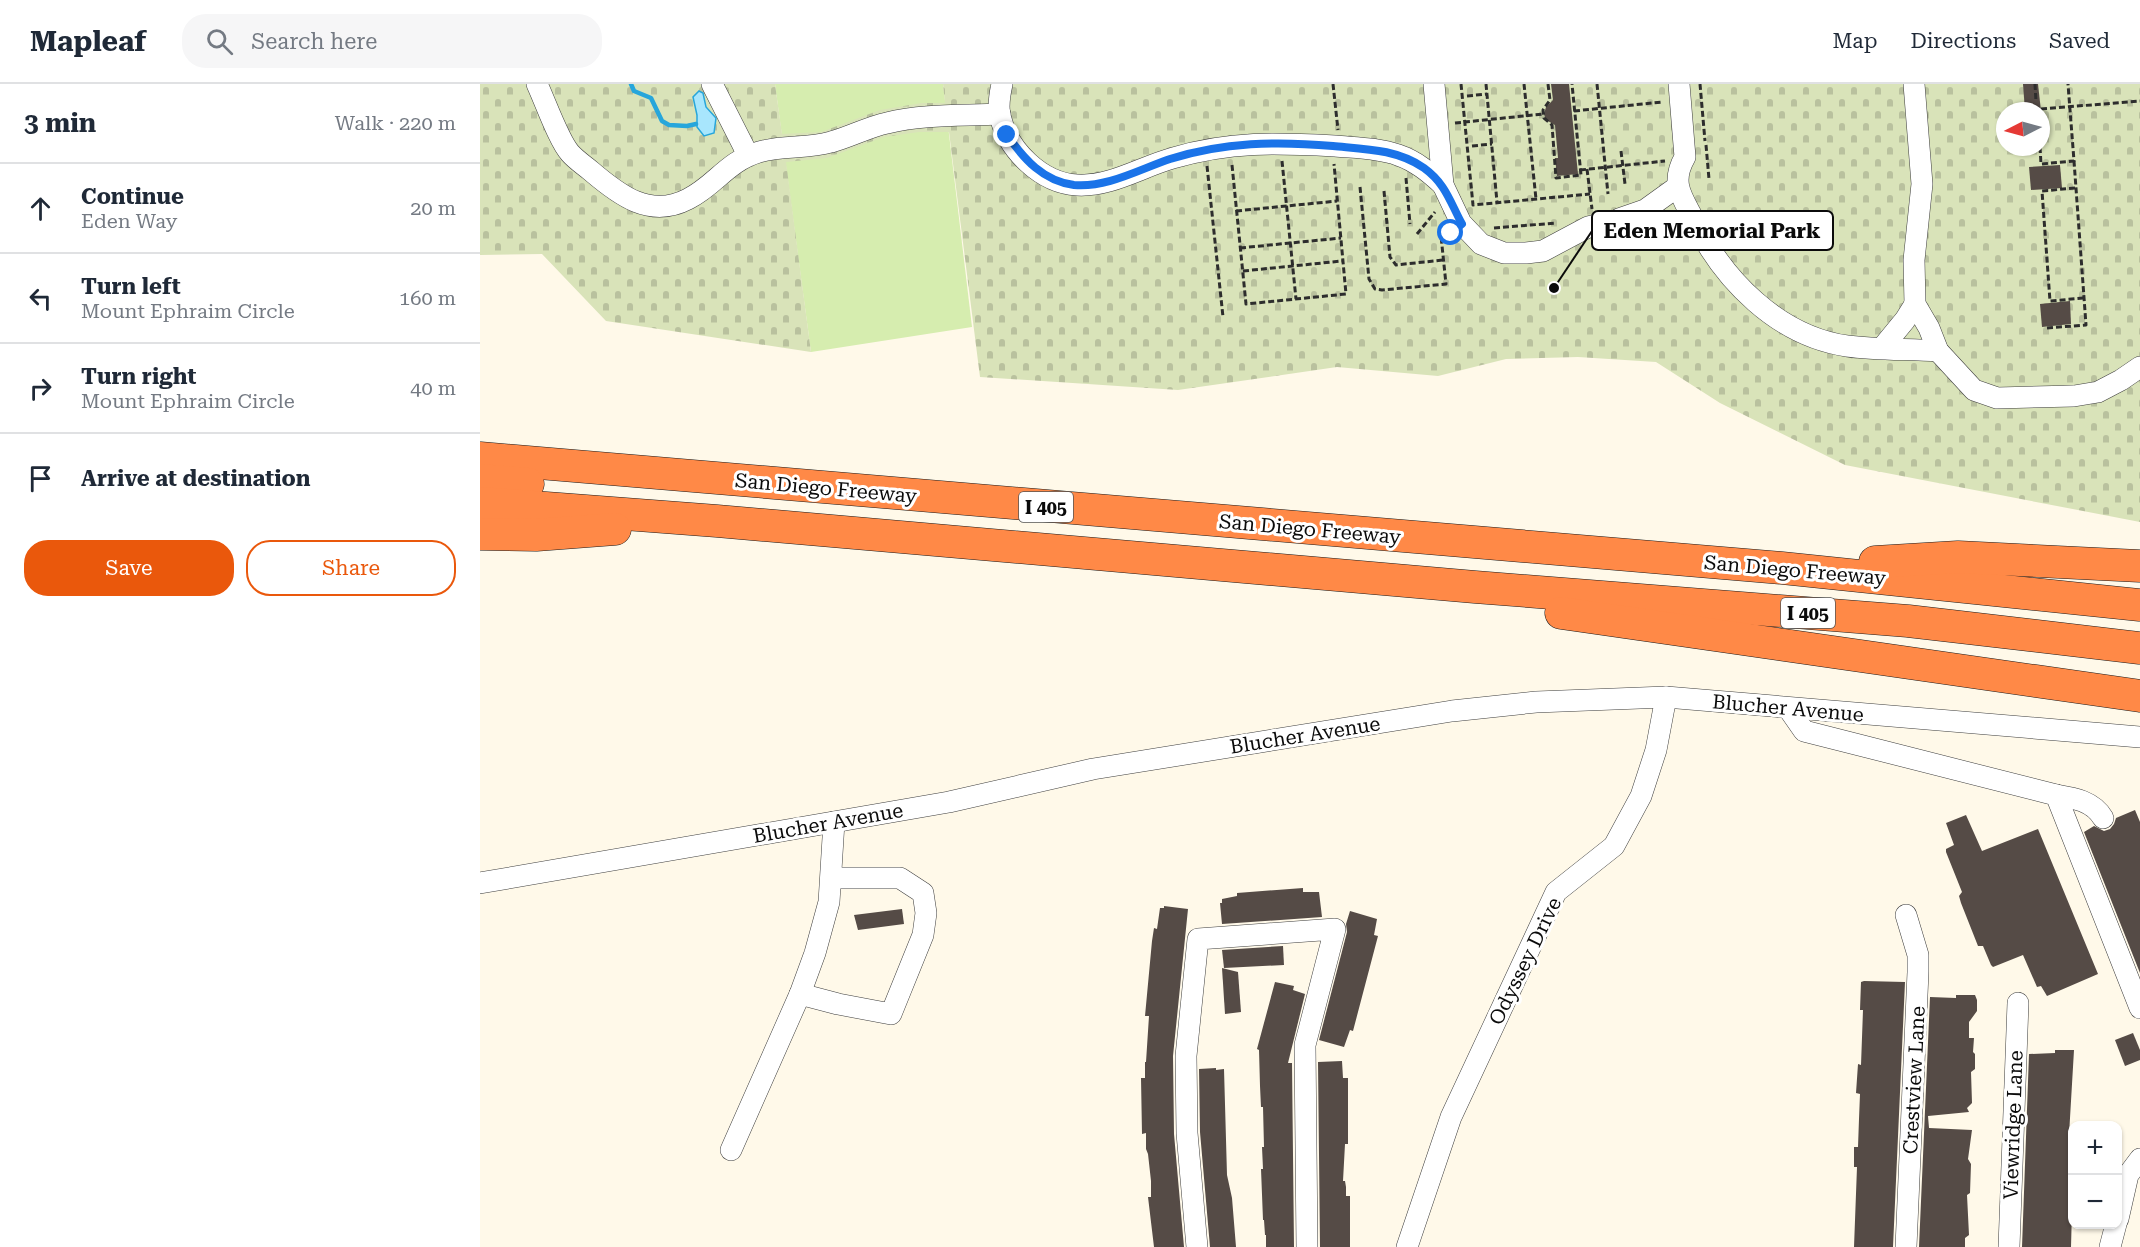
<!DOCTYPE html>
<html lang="en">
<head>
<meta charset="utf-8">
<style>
	body { margin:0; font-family:"Roboto Serif",serif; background:#f6f6f7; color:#1f2937 }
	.controls { position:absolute; right:18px; bottom:18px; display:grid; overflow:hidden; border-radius:12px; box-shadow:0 2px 4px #0004 }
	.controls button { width:54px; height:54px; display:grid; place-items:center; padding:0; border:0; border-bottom:2px solid #e0e1e3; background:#fff; color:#1f2937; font:30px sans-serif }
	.compass { position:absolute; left:1516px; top:18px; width:54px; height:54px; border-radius:50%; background:#fff; box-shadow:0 2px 4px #0004; rotate:264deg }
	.stop { position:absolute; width:18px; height:18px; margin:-14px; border:4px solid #1a73e8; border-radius:50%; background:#fff }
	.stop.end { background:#1a73e8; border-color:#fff; box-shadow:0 2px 6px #0008 }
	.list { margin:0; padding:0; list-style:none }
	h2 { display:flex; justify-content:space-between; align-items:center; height:78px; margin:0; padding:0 24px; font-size:26px }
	h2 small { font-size:20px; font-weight:400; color:#747a83 }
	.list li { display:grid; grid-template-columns:39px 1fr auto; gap:18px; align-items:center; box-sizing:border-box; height:90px; padding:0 24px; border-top:2px solid #e0e1e3 }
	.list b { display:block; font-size:22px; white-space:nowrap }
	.list p { margin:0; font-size:20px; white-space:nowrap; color:#747a83 }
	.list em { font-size:20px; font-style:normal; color:#747a83 }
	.actions { display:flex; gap:12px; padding:18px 24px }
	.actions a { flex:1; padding:14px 0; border:2px solid #ea580c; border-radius:24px; text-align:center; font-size:21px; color:#ea580c }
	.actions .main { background:#ea580c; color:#fff }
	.icon { flex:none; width:33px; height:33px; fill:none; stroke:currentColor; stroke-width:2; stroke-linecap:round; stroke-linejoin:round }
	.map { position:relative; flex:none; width:1660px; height:1163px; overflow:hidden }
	header { display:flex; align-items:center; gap:36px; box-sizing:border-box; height:84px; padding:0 30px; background:#fff; border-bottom:2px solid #e0e1e3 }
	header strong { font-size:28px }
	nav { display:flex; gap:33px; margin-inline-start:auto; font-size:21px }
	.search { width:420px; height:54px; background:#f6f6f7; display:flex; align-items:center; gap:15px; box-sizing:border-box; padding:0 21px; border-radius:24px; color:#747a83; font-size:22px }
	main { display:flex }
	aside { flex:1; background:#fff }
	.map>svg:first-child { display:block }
	.green { fill:#d6edaf }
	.cemetery { fill:url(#cemetery-stones); fill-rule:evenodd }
	.water { fill:#a8e6fd; stroke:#27a6db; stroke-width:1.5 }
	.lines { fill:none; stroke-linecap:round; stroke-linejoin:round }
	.stream { stroke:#27a6db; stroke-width:4.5 }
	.building { fill:#554b46 }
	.minor-casing { stroke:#3e3e3e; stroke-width:22 }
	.highway-casing { stroke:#1c1c1c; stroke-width:33 }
	.path { stroke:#2d2d2d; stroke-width:3; stroke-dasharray:6 3; stroke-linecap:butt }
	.minor { stroke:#fff; stroke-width:21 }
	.highway { stroke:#ff8947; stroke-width:32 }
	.route { stroke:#1a73e8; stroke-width:8 }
	.labels { text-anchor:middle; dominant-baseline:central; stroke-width:6; stroke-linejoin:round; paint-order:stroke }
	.shield { fill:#fff; stroke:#545454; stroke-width:1.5 }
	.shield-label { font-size:18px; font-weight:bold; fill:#0b0b0b }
	.street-label { font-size:20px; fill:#0b0b0b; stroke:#fff }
	.leader { fill:none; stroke:#0b0b0b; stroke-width:2 }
	.callout-dot { fill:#0b0b0b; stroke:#fff; stroke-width:2 }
	.callout { fill:#fff; stroke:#0b0b0b; stroke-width:2 }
	.callout-label { font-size:21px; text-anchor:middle; font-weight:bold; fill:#0b0b0b }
</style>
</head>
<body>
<header>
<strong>Mapleaf</strong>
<div class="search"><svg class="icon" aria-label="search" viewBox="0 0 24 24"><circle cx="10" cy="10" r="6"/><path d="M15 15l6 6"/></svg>Search here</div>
<nav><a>Map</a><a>Directions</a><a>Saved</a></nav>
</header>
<main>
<aside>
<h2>3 min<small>Walk · 220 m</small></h2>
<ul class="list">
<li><svg class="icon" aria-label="ahead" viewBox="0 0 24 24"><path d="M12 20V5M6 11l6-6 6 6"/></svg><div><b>Continue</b><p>Eden Way</p></div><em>20 m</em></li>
<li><svg class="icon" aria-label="left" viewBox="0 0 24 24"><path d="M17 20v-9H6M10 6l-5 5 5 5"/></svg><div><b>Turn left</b><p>Mount Ephraim Circle</p></div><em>160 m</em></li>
<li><svg class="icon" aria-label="right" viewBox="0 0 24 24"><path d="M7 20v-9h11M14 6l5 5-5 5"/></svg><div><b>Turn right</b><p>Mount Ephraim Circle</p></div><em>40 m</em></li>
<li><svg class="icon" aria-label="arrive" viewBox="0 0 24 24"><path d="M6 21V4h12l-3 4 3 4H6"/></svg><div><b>Arrive at destination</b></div></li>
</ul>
<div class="actions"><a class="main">Save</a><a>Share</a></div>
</aside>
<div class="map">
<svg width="1660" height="1163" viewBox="0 0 1660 1163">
	<defs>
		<pattern id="cemetery-stones" width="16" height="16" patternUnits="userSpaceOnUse" patternTransform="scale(1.5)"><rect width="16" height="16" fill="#d9e3b9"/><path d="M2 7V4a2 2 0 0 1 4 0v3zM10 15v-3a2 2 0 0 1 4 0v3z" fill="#b9c19e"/></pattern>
	</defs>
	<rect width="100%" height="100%" fill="#fff9e9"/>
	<!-- green -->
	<path class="green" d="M295 0H463L492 243 331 268Z"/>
	<!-- cemetery -->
	<path class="cemetery" d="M0 0H295L302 50 341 48 400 26 442 19H465L463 0H1660V438L1365 381 1240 319 1176 278 1098 273 1026 275 958 292 857 283 698 306 500 293 469 48H439L404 53 347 74 306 78 331 268 126 237 62 170 0 171ZM1525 27H1561V63H1525Z"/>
	<!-- water -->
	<path class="water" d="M219 7 223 9 226 23 236 34 234 49 224 52 217 43V31L213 13Z"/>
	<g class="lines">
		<!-- stream -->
		<path class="stream" d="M151 0 154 7 171 14 182 37 189 41 207 42 216 40"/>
	</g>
	<!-- building -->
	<g class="building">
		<path d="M1071 0H1089L1098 90 1077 92 1075 74H1078L1075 41 1066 36 1064 30 1066 23 1073 16Z"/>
		<path d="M1543 0H1558L1561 27H1545Z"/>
		<path d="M1580 81 1582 104 1551 106 1549 83Z"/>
		<path d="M1590 217 1591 240 1562 243 1560 220Z"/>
		<path d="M1655 726 1660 738V889L1604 748 1614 742 1624 747 1630 745 1634 740 1636 734Z"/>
		<path d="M1486 731 1502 767 1558 745 1618 890 1567 912 1561 902 1557 903 1543 871 1513 883 1511 881 1503 862H1498L1481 819 1479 812 1482 808 1466 768V765L1474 761 1466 739Z"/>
		<path d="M823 804V808H839L842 833 742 840 740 819H742V815L757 812V809Z"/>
		<path d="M684 822 708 825 693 972 694 1050 704 1163H674L668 1113H671V1097L668 1070 666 1065V1049L662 1050 661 994H665V978H666L669 932H665L672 857 674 844 677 845 680 824H684Z"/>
		<path d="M422 825 424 840 378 846 374 831Z"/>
		<path d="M870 827 897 835 894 851 898 852 873 947 870 946 864 963 839 956 867 848 866 840Z"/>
		<path d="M803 862 804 881 744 884 742 866Z"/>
		<path d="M742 884 758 888 761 928 745 930Z"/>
		<path d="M1384 897 1425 898 1413 1163H1374L1377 1083H1374V1063H1378L1379 1035 1380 1010 1376 1009 1378 980 1381 981 1383 926H1380L1381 898Z"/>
		<path d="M795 898 814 902 813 906 825 910 808 979H812L814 1163H786V1151H785L784 1136H783L781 1085H783L782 1063H784L783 1023H781L780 1002 779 966 777 965Z"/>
		<path d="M1476 911H1495L1497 916V927L1489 938V954H1494L1493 968 1495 970V985L1491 988 1492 1019 1487 1024 1489 1028 1448 1032 1449 1044 1492 1046 1488 1075 1491 1080 1490 1109 1487 1111 1489 1151 1485 1154V1163H1439L1450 913 1476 914Z"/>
		<path d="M1653 949 1660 966V976L1645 982 1635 956Z"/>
		<path d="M1575 966H1594L1588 1068 1590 1073V1087L1593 1090 1591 1163H1542L1549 970 1575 969Z"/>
		<path d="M862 977 863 994H868V1060H865L863 1097H865L866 1103V1112H870V1163H840L838 978Z"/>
		<path d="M736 984V986L744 985 747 1091 752 1114 756 1163H730L720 1048 719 985Z"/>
	</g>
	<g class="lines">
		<!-- minor casing -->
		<g class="minor-casing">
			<g id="minor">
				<path d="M57 0C65 17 79 57 90 69 96 76 104 81 111 87 139 111 170 135 208 115 236 101 246 78 279 68 303 61 327 65 351 58 370 53 388 43 407 39 444 30 482 32 520 30"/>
				<path d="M232 0 268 71"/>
				<path d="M522 0C520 9 518 23 520 32 528 66 561 99 597 101 630 103 661 83 693 74 751 57 796 59 855 62 876 64 898 64 918 71 936 77 950 89 963 101"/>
				<path d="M954 0 963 101 981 139 1001 160 1024 169H1046L1063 167 1108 143 1133 137 1152 138 1192 145 1223 156"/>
				<path d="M1199 0 1205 73C1190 99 1202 113 1214 136 1243 196 1298 252 1367 262 1396 266 1428 265 1458 267"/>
				<path d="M1434 0 1442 100 1434 176 1435 220 1449 244 1458 267 1494 306 1517 314 1594 312 1618 308 1641 296 1660 283"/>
				<path d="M1139 135 1165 126 1197 103"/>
				<path d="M1402 264 1425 236 1435 220"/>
				<path d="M1308 624 1324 647 1576 711 1660 924"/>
				<path d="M1576 711C1594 714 1613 717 1623 734"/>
				<path d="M351 794H420L443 809 446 829 443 851 411 930 358 920 320 910 335 869 349 818 354 738"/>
				<path d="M0 799 469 718 613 685 972 627 1056 618 1186 613 1660 653"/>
				<path d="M1426 831 1438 871V888L1426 1163"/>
				<path d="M251 1066 320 910"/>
				<path d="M1638 1135 1648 1091 1660 1075"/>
				<path d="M717 1163 707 1049 706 972 718 855 855 845 825 961 827 1163"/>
				<path d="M927 1163 971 1033 1076 808 1134 762 1161 712 1176 666 1186 613"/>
				<path d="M1529 1163 1538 919"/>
				<path d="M1630 1163 1636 1140"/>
			</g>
		</g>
		<!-- highway casing -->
		<g class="highway-casing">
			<g id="highway">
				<path d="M0 374 1302 484 1660 521"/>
				<path d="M0 396 48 400"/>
				<path d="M0 419 237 437 995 503 1428 537 1660 564"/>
				<path d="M0 450 56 451 135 445"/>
				<path d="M1395 478 1478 473 1660 482"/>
				<path d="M1081 529 1660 612"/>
			</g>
		</g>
		<!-- path -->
		<g class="path">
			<path d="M853 0 858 46"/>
			<path d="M981 0 993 121 1110 110"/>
			<path d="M1006 0 1017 118"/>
			<path d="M1044 0 1056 115"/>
			<path d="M1068 0 1070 16 1063 26 1064 34 1072 41 1076 94 1101 91 1092 0"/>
			<path d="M1117 0 1128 110"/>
			<path d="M1220 0 1225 57"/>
			<path d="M1555 0 1556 18"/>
			<path d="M987 12 1007 10"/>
			<path d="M1561 25 1660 17"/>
			<path d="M1094 27 1182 18"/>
			<path d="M975 39 1063 30"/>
			<path d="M1226 61 1229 95"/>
			<path d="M992 62 1012 60"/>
			<path d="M1560 63 1561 80 1594 77 1588 0"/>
			<path d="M1141 67 1145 100"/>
			<path d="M802 77 816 215"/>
			<path d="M752 81 766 220 866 210 854 80"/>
			<path d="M727 82 743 233"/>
			<path d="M1107 85 1112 125"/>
			<path d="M1100 86 1185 77"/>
			<path d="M926 94 930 140"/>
			<path d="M880 103 889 195 895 205 902 206 966 200 961 152 969 150"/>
			<path d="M1595 104 1562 107 1570 217 1604 214"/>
			<path d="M904 107 910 173 916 181 963 176"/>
			<path d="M756 127 857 117"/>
			<path d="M1014 144 1076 139"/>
			<path d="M937 150 955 128"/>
			<path d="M760 164 861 154"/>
			<path d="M763 187 862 177"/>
			<path d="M1567 244 1606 241 1594 77"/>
		</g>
		<!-- minor -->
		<use href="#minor" class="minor"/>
		<!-- highway -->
		<use href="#highway" class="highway"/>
	</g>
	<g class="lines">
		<!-- route -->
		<path class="route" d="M527 51C544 75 563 97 594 101 627 104 660 85 690 75 744 58 797 57 853 62 884 65 917 65 944 84 966 100 970 118 982 140L971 149"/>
	</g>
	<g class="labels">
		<!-- shield labels -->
		<g class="shield">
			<rect x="539" y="408" width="54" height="30" rx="4.5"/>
			<rect x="1301" y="514" width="54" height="30" rx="4.5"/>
		</g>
		<g class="shield-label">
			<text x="566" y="423">I 405</text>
			<text x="1328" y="529">I 405</text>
		</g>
		<!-- street labels -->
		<g class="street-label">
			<text transform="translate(346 404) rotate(5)">San Diego Freeway</text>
			<text transform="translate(830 445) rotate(5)">San Diego Freeway</text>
			<text transform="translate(1315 486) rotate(5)">San Diego Freeway</text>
			<text transform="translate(1308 624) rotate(5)">Blucher Avenue</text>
			<text transform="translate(825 651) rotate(-9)">Blucher Avenue</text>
			<text transform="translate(348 739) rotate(-10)">Blucher Avenue</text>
			<text transform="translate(1045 877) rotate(-64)">Odyssey Drive</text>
			<text transform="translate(1434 996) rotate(-87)">Crestview Lane</text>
			<text transform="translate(1533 1041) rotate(-88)">Viewridge Lane</text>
		</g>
	</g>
	<!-- callouts -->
	<path class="leader" d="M1074 204L1112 147"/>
	<circle class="callout-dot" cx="1074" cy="204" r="6"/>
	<rect class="callout" x="1112" y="127" width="241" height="39" rx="6"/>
	<g class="callout-label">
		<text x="1232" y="154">Eden Memorial Park</text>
	</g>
</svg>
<div class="controls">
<button>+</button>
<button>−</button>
</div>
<svg class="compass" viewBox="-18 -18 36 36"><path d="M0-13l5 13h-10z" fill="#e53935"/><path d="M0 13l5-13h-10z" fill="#747a83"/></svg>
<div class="stop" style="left:971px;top:149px"></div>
<div class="stop end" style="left:527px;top:51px"></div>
</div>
</main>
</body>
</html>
